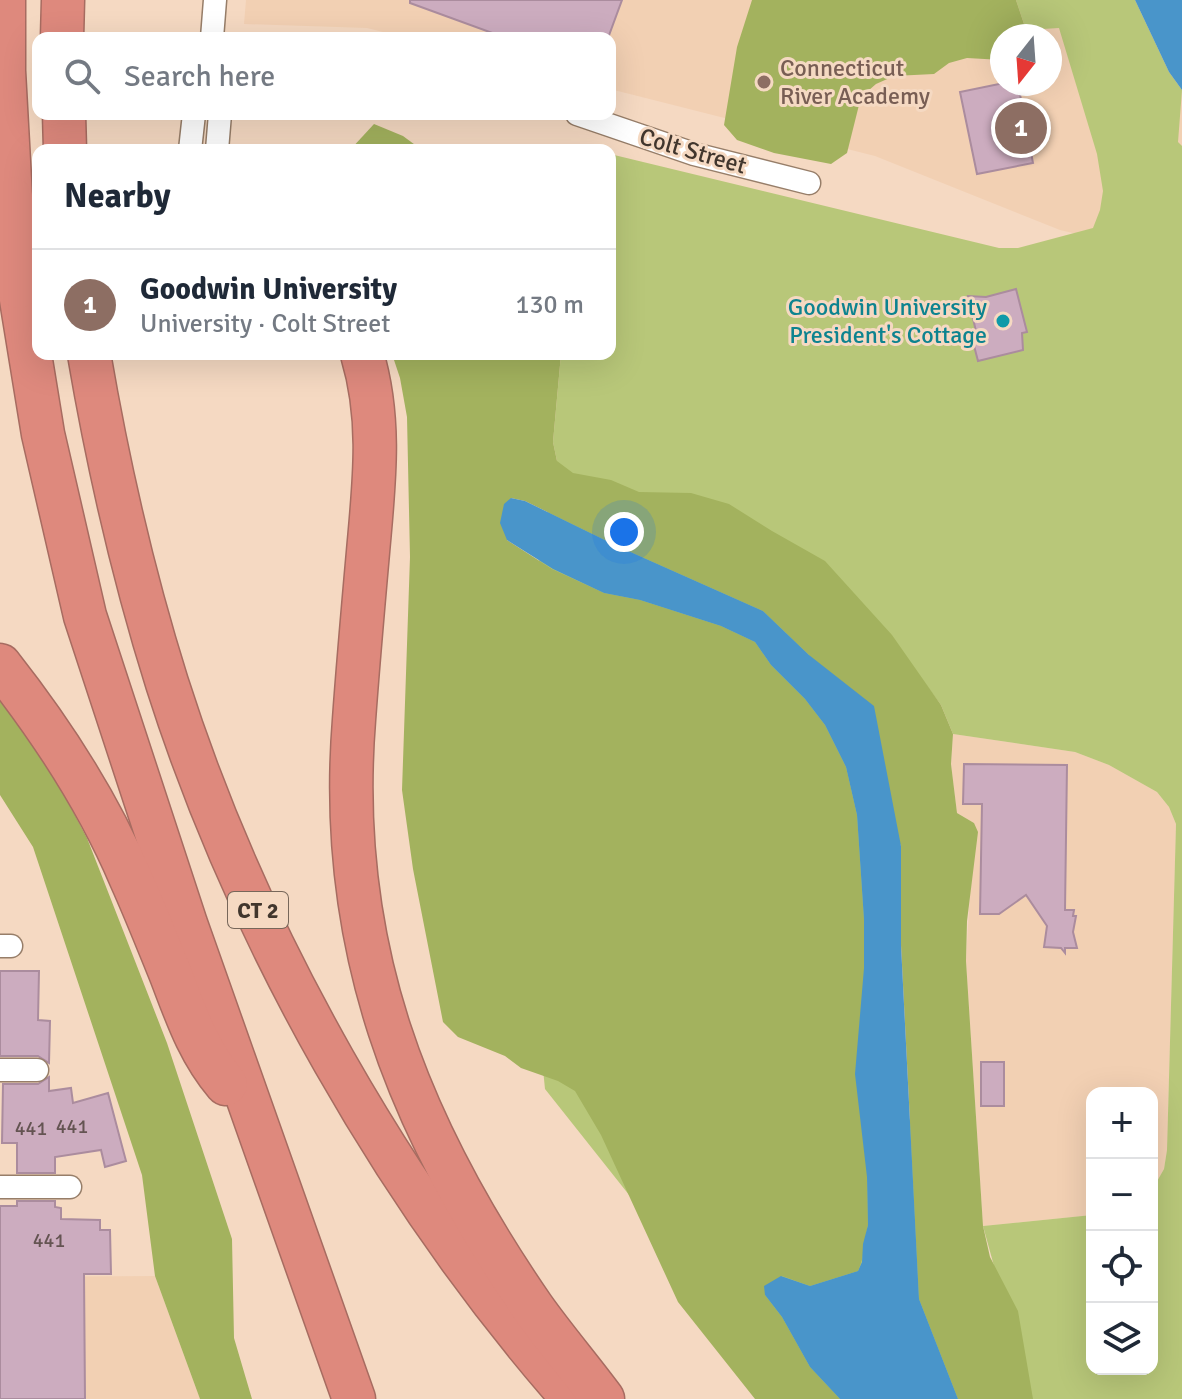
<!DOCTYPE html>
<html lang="en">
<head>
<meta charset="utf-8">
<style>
	body { margin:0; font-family:Signika,sans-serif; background:#f6f6f7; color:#1f2937 }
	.controls { position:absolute; right:24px; bottom:24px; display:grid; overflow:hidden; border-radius:16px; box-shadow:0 8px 32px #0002 }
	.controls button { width:72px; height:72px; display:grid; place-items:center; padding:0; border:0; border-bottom:2px solid #e0e1e3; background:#fff; color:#1f2937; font:40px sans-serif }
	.compass { position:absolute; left:990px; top:24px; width:72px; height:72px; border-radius:50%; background:#fff; box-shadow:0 8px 32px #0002; rotate:197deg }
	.you { position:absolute; left:624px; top:532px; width:28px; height:28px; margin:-20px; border:6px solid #fff; border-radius:50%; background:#1a73e8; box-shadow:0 0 0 12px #1a73e833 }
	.badge { display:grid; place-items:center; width:52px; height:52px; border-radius:50%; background:#6c602d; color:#fff; font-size:26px; font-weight:700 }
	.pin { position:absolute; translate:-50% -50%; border:4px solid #fff; box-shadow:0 2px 8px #0006 }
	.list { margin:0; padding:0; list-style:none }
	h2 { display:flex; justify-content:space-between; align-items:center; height:104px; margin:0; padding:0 32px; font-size:34px }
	h2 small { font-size:26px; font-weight:400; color:#747a83 }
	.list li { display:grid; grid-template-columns:52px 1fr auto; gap:24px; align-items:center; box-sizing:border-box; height:112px; padding:0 32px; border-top:2px solid #e0e1e3 }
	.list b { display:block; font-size:30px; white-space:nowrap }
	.list p { margin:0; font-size:26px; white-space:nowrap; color:#747a83 }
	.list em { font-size:26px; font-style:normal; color:#747a83 }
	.icon { flex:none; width:44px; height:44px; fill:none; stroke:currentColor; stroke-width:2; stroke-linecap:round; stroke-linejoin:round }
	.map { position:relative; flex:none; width:1182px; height:1399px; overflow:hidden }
	.search { position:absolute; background:#fff; box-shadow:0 8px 32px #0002; left:32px; top:32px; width:584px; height:88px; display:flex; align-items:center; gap:20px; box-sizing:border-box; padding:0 28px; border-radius:16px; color:#747a83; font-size:30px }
	.panel { position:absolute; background:#fff; box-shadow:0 8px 32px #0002; left:32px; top:144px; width:584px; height:216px; border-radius:16px }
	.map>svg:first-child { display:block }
	.built { fill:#f2d0b3; fill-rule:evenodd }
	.green { fill:#b8c779; fill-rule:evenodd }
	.forest { fill:#a3b25e }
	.water { fill:#4995ca }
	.building { fill:#ccacbf; stroke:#ab8c9e; stroke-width:2 }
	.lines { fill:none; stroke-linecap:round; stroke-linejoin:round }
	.street-casing { stroke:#977e69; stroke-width:25 }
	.highway-casing { stroke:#a76c61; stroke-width:45 }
	.street { stroke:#fff; stroke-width:22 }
	.highway { stroke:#de897d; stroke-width:42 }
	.highway-bridge-casing { stroke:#a76c61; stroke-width:45; stroke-linecap:butt }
	.highway-bridge { stroke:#de897d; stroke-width:42 }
	.education-dot { fill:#8d6e63; stroke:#f5d9c2; stroke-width:3 }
	.culture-dot { fill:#0f9aa8; stroke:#f5d9c2; stroke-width:3 }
	.labels { text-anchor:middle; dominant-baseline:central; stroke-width:6; stroke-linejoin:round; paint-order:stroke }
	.number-label { font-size:20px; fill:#645452 }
	.shield { fill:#f5d9c2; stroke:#77675a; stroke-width:2 }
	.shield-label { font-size:22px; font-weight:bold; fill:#41362d }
	.education-label { font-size:24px; fill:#785e54; stroke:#f5d9c2; text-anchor:start }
	.street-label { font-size:24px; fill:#41362d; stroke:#f5d9c2 }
	.culture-label { font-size:24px; fill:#0d838f; stroke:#f5d9c2; text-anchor:end }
</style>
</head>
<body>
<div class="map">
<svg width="1182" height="1399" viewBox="0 0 1182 1399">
	<rect width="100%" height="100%" fill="#f5d9c2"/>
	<!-- built -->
	<g class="built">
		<path d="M246 0H1135L1169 72 1182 90V259L1060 230 875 156 610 89V38H407L367 28 244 24ZM1002 36H1050V84H1002Z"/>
		<path d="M953 734 1075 752 1109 765 1157 792 1169 807 1176 824 1167 1150 1164 1169 1152 1190V1093H1092V1215L983 1226 966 961 974 823 957 813 951 764Z"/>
		<path d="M155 1276 200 1399H0V1277Z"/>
	</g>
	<!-- green -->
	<path class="green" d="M1016 0H1135L1169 72 1182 90 1178 142 1182 146V1399H791L545 1089 509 729 557 461 553 442 561 354H610V154L999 248H1018L1093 228 1100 210 1103 191 1097 154 1059 28 1026 30ZM884 628 941 705 953 734 1075 752 1109 765 1157 792 1169 807 1176 824 1167 1150 1164 1169 1152 1190V1369H1092V1215L983 1226 994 1266 879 1067Z"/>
	<!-- forest -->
	<g class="forest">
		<path d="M752 0H1016L1026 30 1025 36H1002V60L967 58 949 63 934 74 894 76 876 84 861 97 847 153 831 164 774 153 737 140 724 125 737 47Z"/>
		<path d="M374 124 403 136 422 150H350Z"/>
		<path d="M392 354H561L553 442 557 461 573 473 611 480 639 492 691 493 729 504 772 531 825 561 892 635 941 705 953 734 951 764 957 813 974 823 978 832 967 921 966 961 983 1226 990 1257 1018 1311 1033 1399H958L919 1299 901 945V846L809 655 763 611 617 546 525 501 511 498 507 540 552 569 604 593 640 600 721 626 755 642 771 665 805 699 825 725 846 767 857 815 864 920 868 1225C864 1240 865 1257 858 1271L810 1286 782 1276 765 1295 782 1317 810 1367 840 1399H755L678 1302 601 1135 575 1091 558 1081 521 1068 505 1056 458 1037 443 1022 413 869 402 790 410 557 407 417 400 378Z"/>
		<path d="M0 697 39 747 87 838 167 1043 232 1239 234 1338 252 1399H200L155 1276 142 1175 33 847 0 795Z"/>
	</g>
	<!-- water -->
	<g class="water">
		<path d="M1135 0H1182V90L1169 72Z"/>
		<path d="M511 498 525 501 617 546 763 611 809 655 874 706 901 846V945L919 1299 958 1399H840L810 1367 782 1317 765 1295 764 1286 781 1276 810 1286 858 1271 862 1262 863 1244 868 1225 867 1177 855 1074 864 968V920L857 815 846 767 825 725 805 699 771 665 755 642 721 626 640 600 604 593 553 569 507 540 500 523 504 504Z"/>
	</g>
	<!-- building -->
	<g class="building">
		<path d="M410 0H622L608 38H506L410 3Z"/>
		<path d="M999 84H1018L1033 163 977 174 960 92Z"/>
		<path d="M1016 289 1027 332 1022 333 1023 350 978 361 972 338 977 336 968 296 986 297Z"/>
		<path d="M964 764 1067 765 1065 910H1074L1073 916H1076L1073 932 1077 948H1065V953L1061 948 1044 947 1047 926 1026 895 999 914H980L982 804H963Z"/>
		<path d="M0 971H39L38 1020 50 1021 49 1063 38 1056H0Z"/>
		<rect x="981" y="1062" width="23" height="44"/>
		<path d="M49 1077V1091L71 1088 73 1103 108 1093 126 1161 105 1167 101 1150 55 1157V1173H17V1143H2L3 1084H38Z"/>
		<path d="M17 1201H55V1207L61 1208V1219L100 1220V1230H110L111 1274H84L85 1399H0V1206H17Z"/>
	</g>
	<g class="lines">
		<!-- street casing -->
		<g class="street-casing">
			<g id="street">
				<path d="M212 38 215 0"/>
				<path d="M577 114 694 154 809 183"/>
				<path d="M190 150 194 114"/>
				<path d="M217 150 220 114"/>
				<path d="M0 946H11"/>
				<path d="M0 1070H37"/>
				<path d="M0 1187H70"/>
			</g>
		</g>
		<!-- highway casing -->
		<g class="highway-casing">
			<g id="highway">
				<path d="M4 0V71L11 198"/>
				<path d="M62 38 63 0"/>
				<path d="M64 114 65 150"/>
				<path d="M19 287 43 434 85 616 186 924 354 1399"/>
				<path d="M89 354C108 465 133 575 167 683 248 938 396 1198 573 1399"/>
				<path d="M362 354C382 420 374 484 368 552 363 608 358 664 354 720 336 945 407 1125 533 1308 555 1339 580 1368 603 1399"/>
				<path d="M0 665C52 731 98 801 131 879 145 910 158 943 171 975 186 1014 198 1051 226 1084"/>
			</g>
		</g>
		<!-- street -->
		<use href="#street" class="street"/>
		<!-- highway -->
		<use href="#highway" class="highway"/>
		<!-- highway-bridge casing -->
		<g class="highway-bridge-casing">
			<path id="highway-bridge" d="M11 198 19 287"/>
		</g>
		<!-- highway-bridge -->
		<use href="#highway-bridge" class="highway-bridge"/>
	</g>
	<!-- markers -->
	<circle class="education-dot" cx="764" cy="82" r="8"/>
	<circle class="culture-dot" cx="1003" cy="321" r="8"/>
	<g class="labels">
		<!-- number labels -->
		<g class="number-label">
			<text x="72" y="1126">441</text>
			<text x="31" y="1128">441</text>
			<text x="49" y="1240">441</text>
		</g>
		<!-- shield labels -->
		<rect class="shield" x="228" y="892" width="60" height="36" rx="6"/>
		<g class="shield-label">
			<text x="258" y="910">CT 2</text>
		</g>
		<!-- education labels -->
		<g class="education-label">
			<text x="780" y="68">Connecticut<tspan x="780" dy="28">River Academy</tspan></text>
		</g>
		<!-- street labels -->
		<g class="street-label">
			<text transform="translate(693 151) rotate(16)">Colt Street</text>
		</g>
		<!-- culture labels -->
		<g class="culture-label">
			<text x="987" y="307">Goodwin University<tspan x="987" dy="28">President's Cottage</tspan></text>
		</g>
	</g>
</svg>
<div class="controls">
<button>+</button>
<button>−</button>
<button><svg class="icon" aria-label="locate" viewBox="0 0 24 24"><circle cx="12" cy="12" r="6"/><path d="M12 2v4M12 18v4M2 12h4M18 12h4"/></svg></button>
<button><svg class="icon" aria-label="layers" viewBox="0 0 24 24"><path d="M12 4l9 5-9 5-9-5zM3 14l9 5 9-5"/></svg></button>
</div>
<svg class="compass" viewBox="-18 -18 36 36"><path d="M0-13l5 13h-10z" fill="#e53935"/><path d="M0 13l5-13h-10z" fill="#747a83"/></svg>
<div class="you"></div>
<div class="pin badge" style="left:1021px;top:128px;background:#8d6e63">1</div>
<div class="search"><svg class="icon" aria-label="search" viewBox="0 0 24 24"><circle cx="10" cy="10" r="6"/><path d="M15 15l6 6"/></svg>Search here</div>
<section class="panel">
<h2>Nearby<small></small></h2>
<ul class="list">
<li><span class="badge" style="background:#8d6e63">1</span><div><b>Goodwin University</b><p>University · Colt Street</p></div><em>130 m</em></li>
</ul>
</section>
</div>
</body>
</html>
